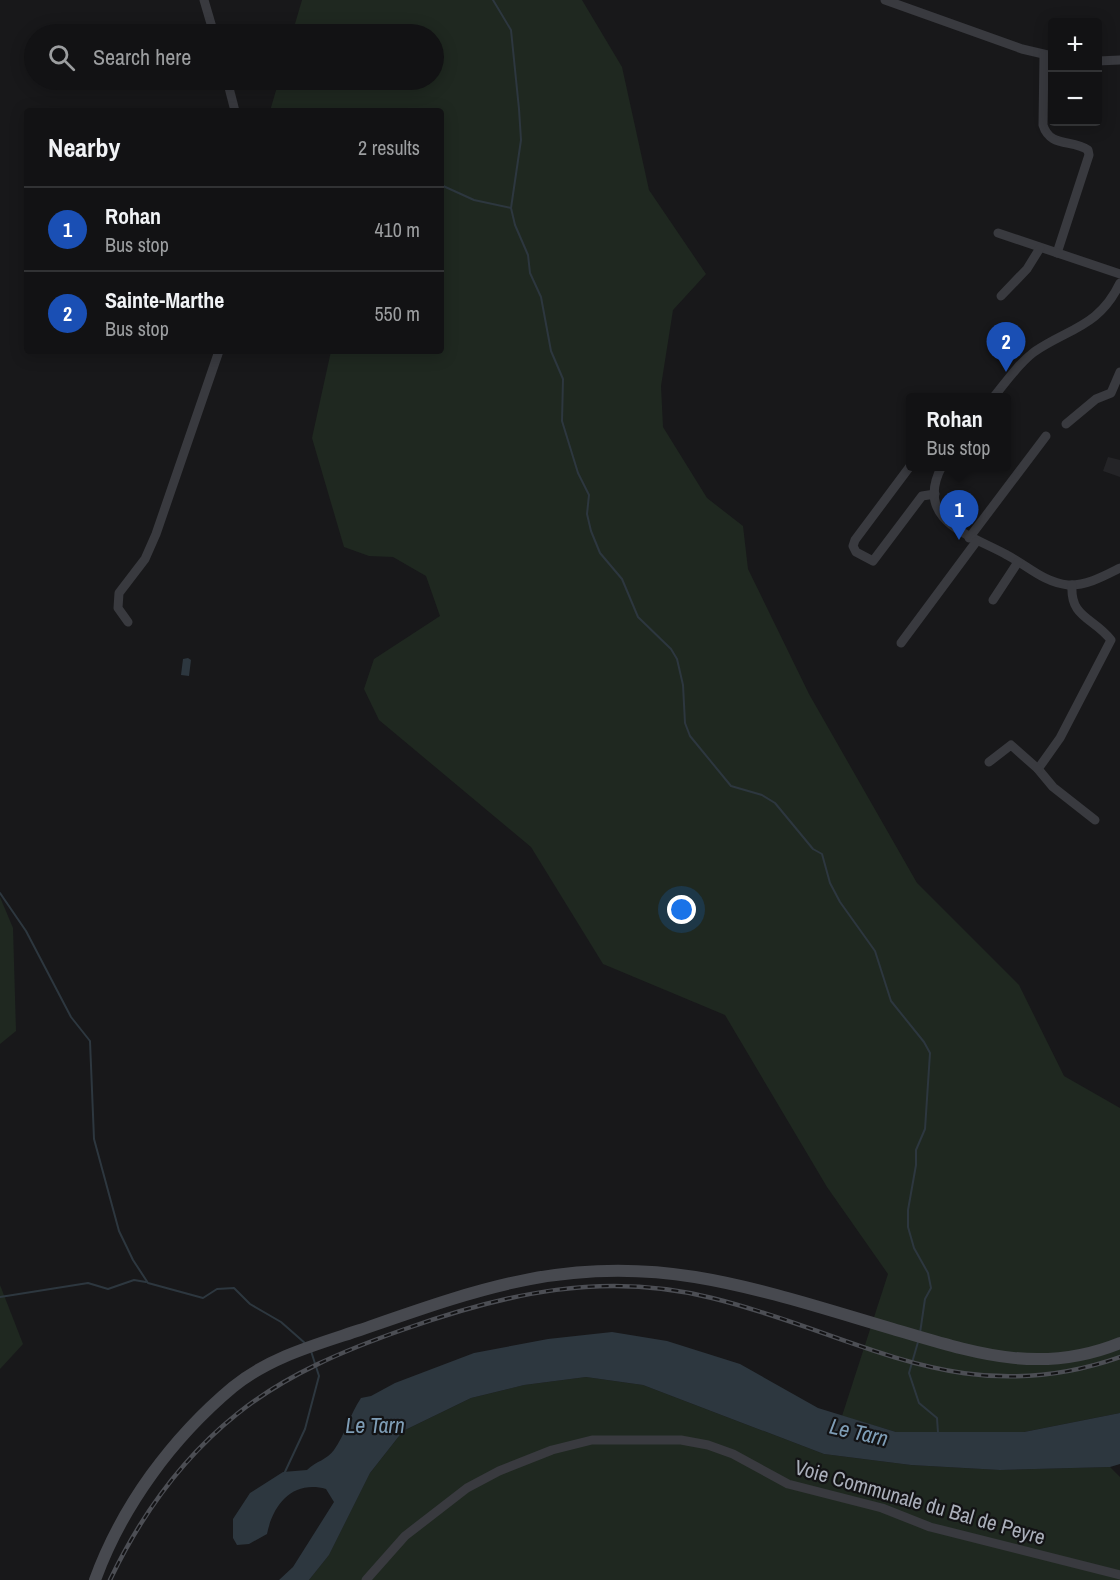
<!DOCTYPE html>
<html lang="en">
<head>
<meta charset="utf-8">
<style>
	body { margin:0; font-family:"Archivo Narrow",sans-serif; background:#1f2022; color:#f1f3f6 }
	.controls { position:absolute; right:18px; top:18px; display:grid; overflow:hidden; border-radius:6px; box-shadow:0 3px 15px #0003 }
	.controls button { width:54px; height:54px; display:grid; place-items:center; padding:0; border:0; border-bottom:2px solid #313234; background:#121214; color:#f1f3f6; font:30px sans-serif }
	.you { position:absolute; left:682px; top:910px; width:21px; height:21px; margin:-15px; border:4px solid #fff; border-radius:50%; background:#1a73e8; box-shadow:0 0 0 9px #1a73e833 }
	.badge { display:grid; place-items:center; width:39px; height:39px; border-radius:50%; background:#7c3aed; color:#fff; font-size:20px; font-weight:700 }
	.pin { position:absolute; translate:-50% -50px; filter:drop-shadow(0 2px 3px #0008) }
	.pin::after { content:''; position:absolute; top:32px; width:21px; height:18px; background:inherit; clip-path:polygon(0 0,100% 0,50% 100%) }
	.popup { position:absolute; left:906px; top:393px; width:105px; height:78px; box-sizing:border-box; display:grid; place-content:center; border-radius:6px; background:#121214; filter:drop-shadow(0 2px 4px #0005); font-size:20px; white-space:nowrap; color:#9c9ea0 }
	.popup b { font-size:22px; color:#f1f3f6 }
	.popup::after { content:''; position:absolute; left:50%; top:100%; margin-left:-12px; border:12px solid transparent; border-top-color:#121214 }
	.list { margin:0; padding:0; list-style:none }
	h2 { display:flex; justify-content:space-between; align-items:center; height:78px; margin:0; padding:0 24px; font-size:26px }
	h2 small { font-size:20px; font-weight:400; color:#9c9ea0 }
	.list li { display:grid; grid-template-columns:39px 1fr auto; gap:18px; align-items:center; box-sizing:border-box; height:84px; padding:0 24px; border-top:2px solid #313234 }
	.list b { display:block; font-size:22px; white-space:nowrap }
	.list p { margin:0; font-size:20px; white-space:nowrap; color:#9c9ea0 }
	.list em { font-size:20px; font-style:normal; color:#9c9ea0 }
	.icon { flex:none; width:33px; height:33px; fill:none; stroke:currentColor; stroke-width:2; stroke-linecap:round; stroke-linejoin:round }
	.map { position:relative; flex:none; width:1120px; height:1580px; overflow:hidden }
	.search { position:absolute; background:#121214; box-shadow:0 3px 15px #0003; left:24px; top:24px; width:420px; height:66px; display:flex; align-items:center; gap:15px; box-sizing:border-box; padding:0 21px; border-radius:33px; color:#9c9ea0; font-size:22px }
	.panel { position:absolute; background:#121214; box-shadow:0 3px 15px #0003; left:24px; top:108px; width:420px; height:246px; border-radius:6px }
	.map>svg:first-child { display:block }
	.built { fill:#242427 }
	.green { fill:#1f2820 }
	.water { fill:#2d373f }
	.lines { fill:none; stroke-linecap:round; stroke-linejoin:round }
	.stream { stroke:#2d373f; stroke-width:2 }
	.minor { stroke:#393a3f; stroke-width:9 }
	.secondary { stroke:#47494f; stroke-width:12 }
	.rail-casing { stroke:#4c4e54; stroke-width:4.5 }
	.rail { stroke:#131315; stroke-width:2; stroke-dasharray:7; stroke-linecap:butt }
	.labels { text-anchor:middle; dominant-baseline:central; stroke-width:4.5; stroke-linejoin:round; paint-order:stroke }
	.street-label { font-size:21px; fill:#aaafba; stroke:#131315 }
	.water-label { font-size:22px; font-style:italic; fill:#7f9eb7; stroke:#131315 }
</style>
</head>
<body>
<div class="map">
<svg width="1120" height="1580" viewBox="0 0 1120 1580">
	<rect width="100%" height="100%" fill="#18181a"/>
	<!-- built -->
	<path class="built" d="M1108 457 1120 460V477L1103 471Z"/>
	<!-- green -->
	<g class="green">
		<path d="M302 0H582L622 67 649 190 706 274 673 310 661 386 663 427 707 498 743 526 748 569 809 694 917 883 1019 985 1064 1076 1120 1108V1413L1024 1432H896L842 1416 888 1274 827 1187 725 1015 603 964 531 847 379 720 364 689 374 659 440 616 426 576 393 557 369 556 344 547 312 438 331 351H441V111H270L279 80H434V34H292Z"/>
		<path d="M0 897 13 928 16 1031 0 1044Z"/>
		<path d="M0 1285 23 1344 0 1369Z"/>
		<path d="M586 1377 643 1385 824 1454 911 1465 1000 1470 1110 1467 1120 1477V1580H309L329 1555 370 1473 403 1431 471 1398 524 1385Z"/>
	</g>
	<!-- water -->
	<g class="water">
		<path d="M188 658 191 660 189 676 181 675 183 659Z"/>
		<path d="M612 1332 667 1341 740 1364 818 1408 896 1432H1024L1120 1413V1464L1110 1467 1000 1470 911 1465 824 1454 643 1385 586 1377 524 1385 471 1398 403 1431 370 1473 329 1555 309 1580H279L293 1567 334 1502 326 1489C293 1480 273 1504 267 1534L249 1544 237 1545 233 1538V1519L250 1493 283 1472 307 1470C316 1461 327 1460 334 1450 345 1435 350 1414 361 1398L371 1396 395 1383 474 1353 548 1339Z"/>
	</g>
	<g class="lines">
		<!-- stream -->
		<g class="stream">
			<path d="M493 0 511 30 519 109 521 140 511 208 515 225 528 255 530 273 541 297 551 351 563 379 562 421 578 473 589 495 587 514 591 531 600 553 622 579 638 617 671 649 677 659 683 685 685 723 690 736 731 786 762 795 775 803 813 849 822 854 830 883 840 902 875 951 891 1001 924 1042 930 1053 925 1129 916 1150V1165L908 1210V1227L914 1248 928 1273 931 1288 925 1299 920 1333"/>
			<path d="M441 185 474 200 511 208"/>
			<path d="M0 893 26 931 71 1017 90 1041 94 1139 119 1231 133 1260 148 1283 203 1298 217 1289 234 1288 250 1304 281 1322 306 1344"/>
			<path d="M0 1297 88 1283 108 1289 134 1280 146 1282"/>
			<path d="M918 1342 909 1373 919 1403 937 1418 938 1433"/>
			<path d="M284 1474 305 1429 319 1376 311 1351"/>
		</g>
		<!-- minor -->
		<g class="minor">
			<path d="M204 0 214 34"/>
			<path d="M885 0 1022 49 1052 56"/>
			<path d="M1044 55 1043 125C1050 148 1072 139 1088 150L1089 155 1057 253"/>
			<path d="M1098 61 1120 60"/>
			<path d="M227 80 235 111"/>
			<path d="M998 233 1120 274"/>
			<path d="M1001 296 1027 269 1040 248"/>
			<path d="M993 398C1006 382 1018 364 1034 352 1069 328 1099 327 1120 283"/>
			<path d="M1066 424 1096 399 1111 393 1120 372"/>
			<path d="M911 465 855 540 853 546 856 552 873 561 922 496 935 494"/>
			<path d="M942 466C912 522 974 536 1007 555 1028 566 1043 582 1068 585 1086 586 1104 576 1120 568"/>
			<path d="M969 538 1046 436"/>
			<path d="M1072 585C1070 618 1093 617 1111 640L1060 738 1038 769 1053 787 1095 820"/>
			<path d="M993 600 1018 562"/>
			<path d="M128 622 118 608 119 593 145 559 156 534 219 351"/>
			<path d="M901 643 976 542"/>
			<path d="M989 762 1011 745 1038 769"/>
			<path d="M366 1580 405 1536 467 1488 499 1471 552 1450 592 1440H681L708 1445 733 1454 788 1484 882 1508 930 1527 1120 1575"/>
		</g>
		<!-- secondary -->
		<path class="secondary" d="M95 1580C122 1506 172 1438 233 1387 270 1357 315 1345 360 1330 478 1289 567 1256 695 1277 762 1288 828 1310 893 1329 972 1352 1039 1376 1120 1343"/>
		<!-- rail casing -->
		<g class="rail-casing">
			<path id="rail" d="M110 1580C140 1517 182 1458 237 1414 287 1374 345 1350 405 1329 507 1293 604 1271 712 1298 859 1334 960 1413 1120 1357"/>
		</g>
		<!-- rail -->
		<use href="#rail" class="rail"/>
	</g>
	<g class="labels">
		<!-- street labels -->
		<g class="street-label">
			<text transform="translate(920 1502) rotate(16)">Voie Communale du Bal de Peyre</text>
		</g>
		<!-- water labels -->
		<g class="water-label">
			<text x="375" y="1425">Le Tarn</text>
			<text transform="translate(859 1432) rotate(13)">Le Tarn</text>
		</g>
	</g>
</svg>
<div class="controls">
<button>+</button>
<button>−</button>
</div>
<div class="you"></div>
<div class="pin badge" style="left:959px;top:540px;background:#1a4fb4">1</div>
<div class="popup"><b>Rohan</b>Bus stop</div>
<div class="pin badge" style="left:1006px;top:372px;background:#1a4fb4">2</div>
<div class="search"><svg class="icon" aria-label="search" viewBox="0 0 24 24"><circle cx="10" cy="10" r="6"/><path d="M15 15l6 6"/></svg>Search here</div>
<section class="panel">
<h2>Nearby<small>2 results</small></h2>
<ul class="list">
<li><span class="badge" style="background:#1a4fb4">1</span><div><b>Rohan</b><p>Bus stop</p></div><em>410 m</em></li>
<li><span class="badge" style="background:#1a4fb4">2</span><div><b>Sainte-Marthe</b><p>Bus stop</p></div><em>550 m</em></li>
</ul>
</section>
</div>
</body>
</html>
